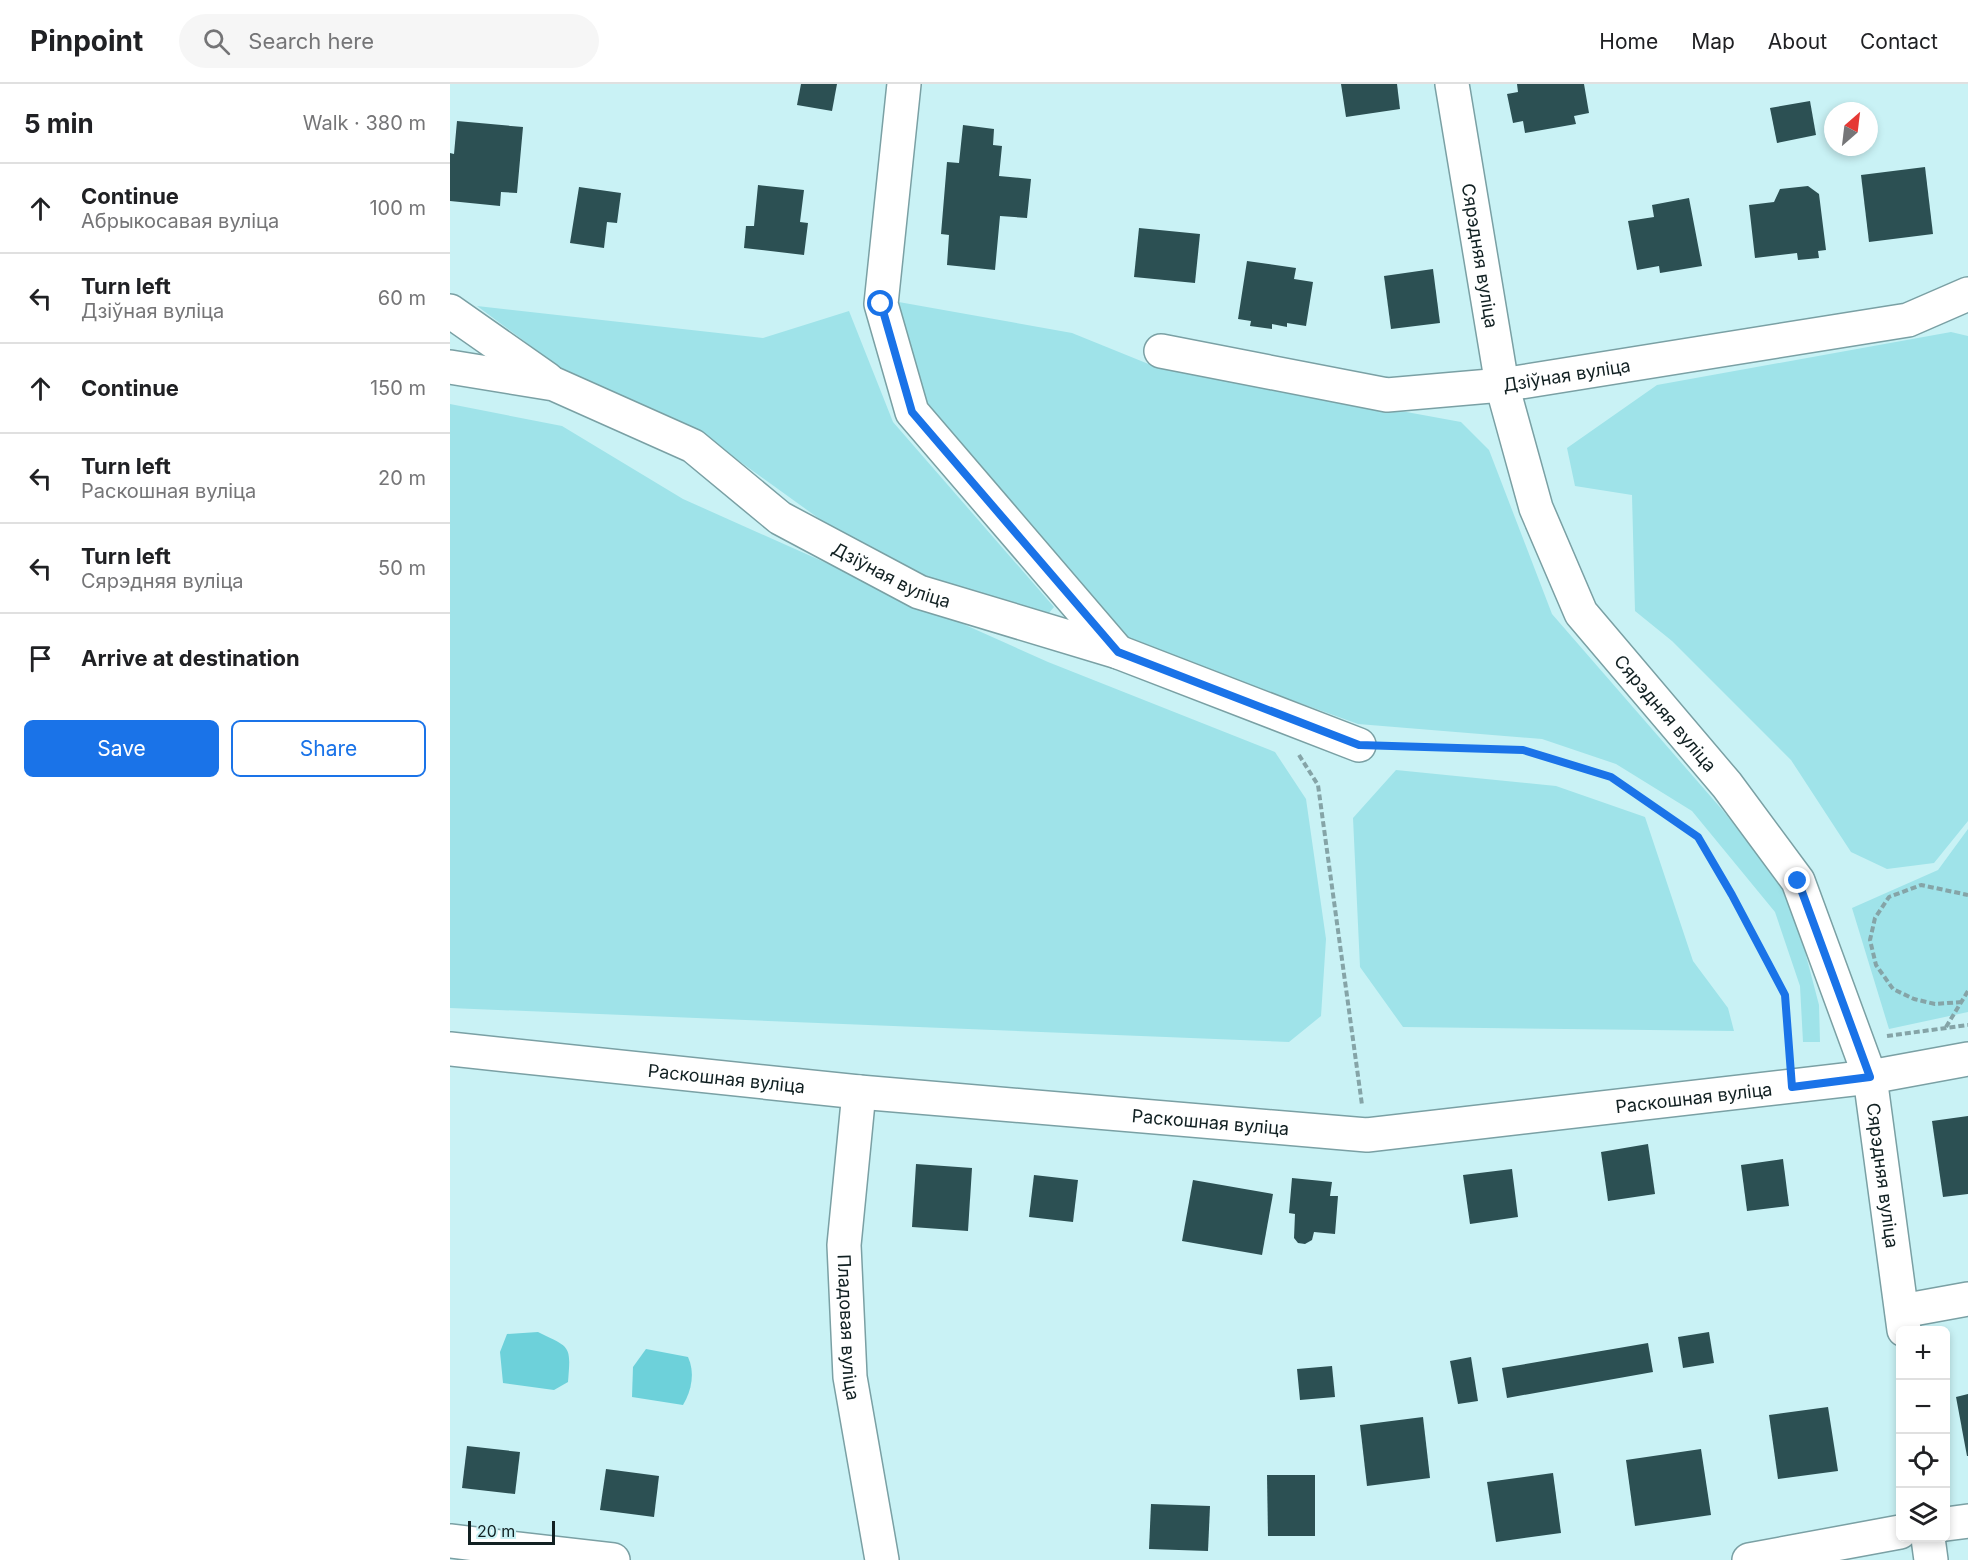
<!DOCTYPE html>
<html lang="en">
<head>
<meta charset="utf-8">
<style>
	body { margin:0; font-family:Inter,sans-serif; background:#f6f6f6; color:#202124 }
	.controls { position:absolute; right:18px; bottom:18px; display:grid; overflow:hidden; border-radius:9px; box-shadow:0 3px 9px #0003 }
	.controls button { width:54px; height:54px; display:grid; place-items:center; padding:0; border:0; border-bottom:2px solid #e0e0e0; background:#fff; color:#202124; font:30px sans-serif }
	.compass { position:absolute; left:1374px; top:18px; width:54px; height:54px; border-radius:50%; background:#fff; box-shadow:0 3px 9px #0003; rotate:28deg }
	.scale { position:absolute; left:18px; bottom:15px; width:87px; box-sizing:border-box; padding-left:6px; border:3px solid #112022; border-top:0; font-size:16px; line-height:21px; white-space:nowrap; color:#112022; -webkit-text-stroke:4px #c9f2f5; paint-order:stroke }
	.stop { position:absolute; width:18px; height:18px; margin:-14px; border:4px solid #1a73e8; border-radius:50%; background:#fff }
	.stop.end { background:#1a73e8; border-color:#fff; box-shadow:0 2px 6px #0008 }
	.list { margin:0; padding:0; list-style:none }
	h2 { display:flex; justify-content:space-between; align-items:center; height:78px; margin:0; padding:0 24px; font-size:26px }
	h2 small { font-size:20px; font-weight:400; color:#757577 }
	.list li { display:grid; grid-template-columns:39px 1fr auto; gap:18px; align-items:center; box-sizing:border-box; height:90px; padding:0 24px; border-top:2px solid #e0e0e0 }
	.list b { display:block; font-size:22px; white-space:nowrap }
	.list p { margin:0; font-size:20px; white-space:nowrap; color:#757577 }
	.list em { font-size:20px; font-style:normal; color:#757577 }
	.actions { display:flex; gap:12px; padding:18px 24px }
	.actions a { flex:1; padding:14px 0; border:2px solid #1a73e8; border-radius:9px; text-align:center; font-size:21px; color:#1a73e8 }
	.actions .main { background:#1a73e8; color:#fff }
	.icon { flex:none; width:33px; height:33px; fill:none; stroke:currentColor; stroke-width:2; stroke-linecap:round; stroke-linejoin:round }
	.map { position:relative; flex:none; width:1518px; height:1476px; overflow:hidden }
	header { display:flex; align-items:center; gap:36px; box-sizing:border-box; height:84px; padding:0 30px; background:#fff; border-bottom:2px solid #e0e0e0 }
	header strong { font-size:28px }
	nav { display:flex; gap:33px; margin-inline-start:auto; font-size:21px }
	.search { width:420px; height:54px; background:#f6f6f6; display:flex; align-items:center; gap:15px; box-sizing:border-box; padding:0 21px; border-radius:33px; color:#757577; font-size:22px }
	main { display:flex }
	aside { flex:1; background:#fff }
	.map>svg:first-child { display:block }
	.green { fill:#9fe3e9 }
	.water { fill:#6dd1da }
	.building { fill:#2c5053 }
	.lines { fill:none; stroke-linecap:round; stroke-linejoin:round }
	.minor-casing { stroke:#7aa0a4; stroke-width:36 }
	.path { stroke:#85a4a7; stroke-width:4; stroke-dasharray:6 3; stroke-linecap:butt }
	.minor { stroke:#fff; stroke-width:33 }
	.route { stroke:#1a73e8; stroke-width:8 }
	.labels { text-anchor:middle; dominant-baseline:central; stroke-width:6; stroke-linejoin:round; paint-order:stroke }
	.street-label { font-size:18px; fill:#112022; stroke:#c9f2f5 }
</style>
</head>
<body>
<header>
<strong>Pinpoint</strong>
<div class="search"><svg class="icon" aria-label="search" viewBox="0 0 24 24"><circle cx="10" cy="10" r="6"/><path d="M15 15l6 6"/></svg>Search here</div>
<nav><a>Home</a><a>Map</a><a>About</a><a>Contact</a></nav>
</header>
<main>
<aside>
<h2>5 min<small>Walk · 380 m</small></h2>
<ul class="list">
<li><svg class="icon" aria-label="ahead" viewBox="0 0 24 24"><path d="M12 20V5M6 11l6-6 6 6"/></svg><div><b>Continue</b><p>Абрыкосавая вуліца</p></div><em>100 m</em></li>
<li><svg class="icon" aria-label="left" viewBox="0 0 24 24"><path d="M17 20v-9H6M10 6l-5 5 5 5"/></svg><div><b>Turn left</b><p>Дзіўная вуліца</p></div><em>60 m</em></li>
<li><svg class="icon" aria-label="ahead" viewBox="0 0 24 24"><path d="M12 20V5M6 11l6-6 6 6"/></svg><div><b>Continue</b></div><em>150 m</em></li>
<li><svg class="icon" aria-label="left" viewBox="0 0 24 24"><path d="M17 20v-9H6M10 6l-5 5 5 5"/></svg><div><b>Turn left</b><p>Раскошная вуліца</p></div><em>20 m</em></li>
<li><svg class="icon" aria-label="left" viewBox="0 0 24 24"><path d="M17 20v-9H6M10 6l-5 5 5 5"/></svg><div><b>Turn left</b><p>Сярэдняя вуліца</p></div><em>50 m</em></li>
<li><svg class="icon" aria-label="arrive" viewBox="0 0 24 24"><path d="M6 21V4h12l-3 4 3 4H6"/></svg><div><b>Arrive at destination</b></div></li>
</ul>
<div class="actions"><a class="main">Save</a><a>Share</a></div>
</aside>
<div class="map">
<svg width="1518" height="1476" viewBox="0 0 1518 1476">
	<rect width="100%" height="100%" fill="#c9f2f5"/>
	<!-- green -->
	<g class="green">
		<path d="M443 217 622 249 701 281 1011 338 1039 366 1102 530 1275 729 1341 814 1369 921 1370 958H1353L1350 902 1325 828 1242 727 1166 680 1092 655 908 640 672 555 469 316Z"/>
		<path d="M27 222 313 254 399 227 443 338 604 523 598 530 498 504 389 449 260 356 113 286Z"/>
		<path d="M1501 248 1518 252V737L1484 779 1437 785 1401 768 1341 676 1222 557 1185 527 1182 411 1125 402 1117 364 1207 301Z"/>
		<path d="M0 320 112 342 233 415 598 578 825 668 856 715 876 855 871 932 839 958 0 924Z"/>
		<path d="M946 686 1106 702 1195 733 1243 877 1278 924 1284 947 953 943 910 883 903 734Z"/>
		<path d="M1518 745V928L1439 945 1402 824 1488 786Z"/>
	</g>
	<!-- water -->
	<g class="water">
		<path d="M88 1248C121 1264 121 1261 118 1298L104 1306 53 1299 50 1268 57 1250Z"/>
		<path d="M196 1265 238 1273C245 1288 242 1306 233 1321L182 1313 183 1283Z"/>
	</g>
	<!-- building -->
	<g class="building">
		<path d="M351 0H387L382 27 347 21Z"/>
		<path d="M891 0H947L950 25 896 33Z"/>
		<path d="M1067 0H1134L1139 29 1124 32 1126 40 1075 49 1073 37 1063 39 1057 10 1068 8Z"/>
		<path d="M1360 17 1366 51 1327 59 1320 24Z"/>
		<path d="M7 37 73 43 67 109 51 108 50 122 0 117V69L4 70Z"/>
		<path d="M513 41 544 45 543 61 552 62 549 92 581 95 577 134 550 132 545 186 497 181 499 151 491 150 497 78 509 79Z"/>
		<path d="M1475 83 1483 150 1419 158 1411 91Z"/>
		<path d="M308 101 354 106 350 138 358 139 354 171 294 164 296 142H304Z"/>
		<path d="M1358 102 1369 110 1376 166 1368 167 1369 174 1348 176 1347 169 1305 174 1299 121 1324 118 1330 105Z"/>
		<path d="M129 103 171 109 167 139 157 138 154 164 120 159Z"/>
		<path d="M1239 114 1252 182 1210 189 1209 182 1187 186 1178 137 1204 133 1202 121Z"/>
		<path d="M689 144 750 150 745 199 684 193Z"/>
		<path d="M797 177 846 184 844 195 863 198 856 242 837 239V243L822 240V245L800 242 801 237 788 235Z"/>
		<path d="M983 185 990 239 941 245 934 192Z"/>
		<path d="M1518 1032V1110L1493 1113 1482 1037Z"/>
		<path d="M1198 1060 1205 1110 1158 1117 1151 1068Z"/>
		<path d="M1333 1075 1339 1122 1297 1127 1291 1081Z"/>
		<path d="M466 1080 522 1084 518 1147 462 1143Z"/>
		<path d="M1062 1085 1068 1133 1020 1140 1013 1091Z"/>
		<path d="M584 1091 628 1096 623 1138 579 1133Z"/>
		<path d="M842 1094 882 1098 880 1112H888L885 1150 864 1148 862 1156 855 1160 848 1159 844 1154 845 1130 839 1129Z"/>
		<path d="M743 1096 823 1110 812 1171 732 1157Z"/>
		<path d="M1259 1248 1264 1279 1233 1284 1228 1253Z"/>
		<path d="M1198 1259 1203 1288 1057 1314 1052 1284Z"/>
		<path d="M1021 1273 1028 1317 1008 1320 1000 1277Z"/>
		<path d="M882 1282 885 1313 850 1316 847 1285Z"/>
		<path d="M1518 1310V1372H1517L1506 1313Z"/>
		<path d="M1378 1323 1388 1387 1328 1395 1319 1331Z"/>
		<path d="M973 1333 980 1394 917 1402 910 1341Z"/>
		<path d="M17 1362 70 1368 65 1410 12 1404Z"/>
		<path d="M1251 1365 1261 1431 1185 1442 1176 1376Z"/>
		<path d="M156 1385 209 1392 204 1433 150 1426Z"/>
		<path d="M1103 1389 1111 1449 1046 1458 1037 1398Z"/>
		<path d="M817 1391H865V1452H818Z"/>
		<path d="M701 1420 760 1422 758 1467 699 1465Z"/>
	</g>
	<g class="lines">
		<!-- minor casing -->
		<g class="minor-casing">
			<g id="minor">
				<path d="M454 0 431 220 462 328 668 568"/>
				<path id="s1" d="M1002 0 1052 301 1086 424 1131 529 1277 701 1348 797 1420 993 1454 1246"/>
				<path d="M0 227 97 295"/>
				<path id="s2" d="M711 267 937 311 1052 301 1458 236 1518 210"/>
				<path id="s3" d="M0 283 104 300 243 362 330 434 469 508 668 568 909 661"/>
				<path id="s4" d="M0 965 409 1008 917 1051 1420 993 1518 975"/>
				<path id="s5" d="M409 1008 394 1161 400 1293 432 1476"/>
				<path d="M1452 1227 1518 1215"/>
				<path d="M1496 1440 1518 1437"/>
				<path d="M1478 1454 1481 1476"/>
				<path d="M0 1457 163 1476"/>
				<path d="M1299 1476 1450 1448"/>
			</g>
		</g>
		<!-- path -->
		<g class="path">
			<path d="M939 662 1073 666 1160 693 1248 753 1283 811 1335 911 1339 971"/>
			<path d="M849 671 868 701 912 1021"/>
			<path d="M1512 918 1485 920 1464 915 1443 905 1426 881 1420 856 1425 834 1439 813 1471 801 1518 811"/>
			<path d="M1496 943 1518 907"/>
			<path d="M1437 952 1518 941"/>
		</g>
		<!-- minor -->
		<use href="#minor" class="minor"/>
	</g>
	<g class="lines">
		<!-- route -->
		<path class="route" d="M431 220 462 328 668 568 909 661 1073 666 1161 693 1248 753 1282 811 1335 911 1342 1003 1420 993 1348 797"/>
	</g>
	<g class="labels">
		<!-- street labels -->
		<g class="street-label">
			<text stroke="none"><textPath href="#s1" startOffset="174">Сярэдняя вуліца</textPath></text>
			<text stroke="none"><textPath href="#s2" startOffset="411">Дзіўная вуліца</textPath></text>
			<text stroke="none"><textPath href="#s3" startOffset="496">Дзіўная вуліца</textPath></text>
			<text stroke="none"><textPath href="#s1" startOffset="678">Сярэдняя вуліца</textPath></text>
			<text stroke="none"><textPath href="#s4" startOffset="278">Раскошная вуліца</textPath></text>
			<text stroke="none"><textPath href="#s4" startOffset="1250">Раскошная вуліца</textPath></text>
			<text stroke="none"><textPath href="#s4" startOffset="764">Раскошная вуліца</textPath></text>
			<text stroke="none"><textPath href="#s1" startOffset="1200">Сярэдняя вуліца</textPath></text>
			<text stroke="none"><textPath href="#s5" startOffset="236">Пладовая вуліца</textPath></text>
		</g>
	</g>
</svg>
<div class="controls">
<button>+</button>
<button>−</button>
<button><svg class="icon" aria-label="locate" viewBox="0 0 24 24"><circle cx="12" cy="12" r="6"/><path d="M12 2v4M12 18v4M2 12h4M18 12h4"/></svg></button>
<button><svg class="icon" aria-label="layers" viewBox="0 0 24 24"><path d="M12 4l9 5-9 5-9-5zM3 14l9 5 9-5"/></svg></button>
</div>
<svg class="compass" viewBox="-18 -18 36 36"><path d="M0-13l5 13h-10z" fill="#e53935"/><path d="M0 13l5-13h-10z" fill="#757577"/></svg>
<div class="scale">20 m</div>
<div class="stop" style="left:431px;top:220px"></div>
<div class="stop end" style="left:1348px;top:797px"></div>
</div>
</main>
</body>
</html>
